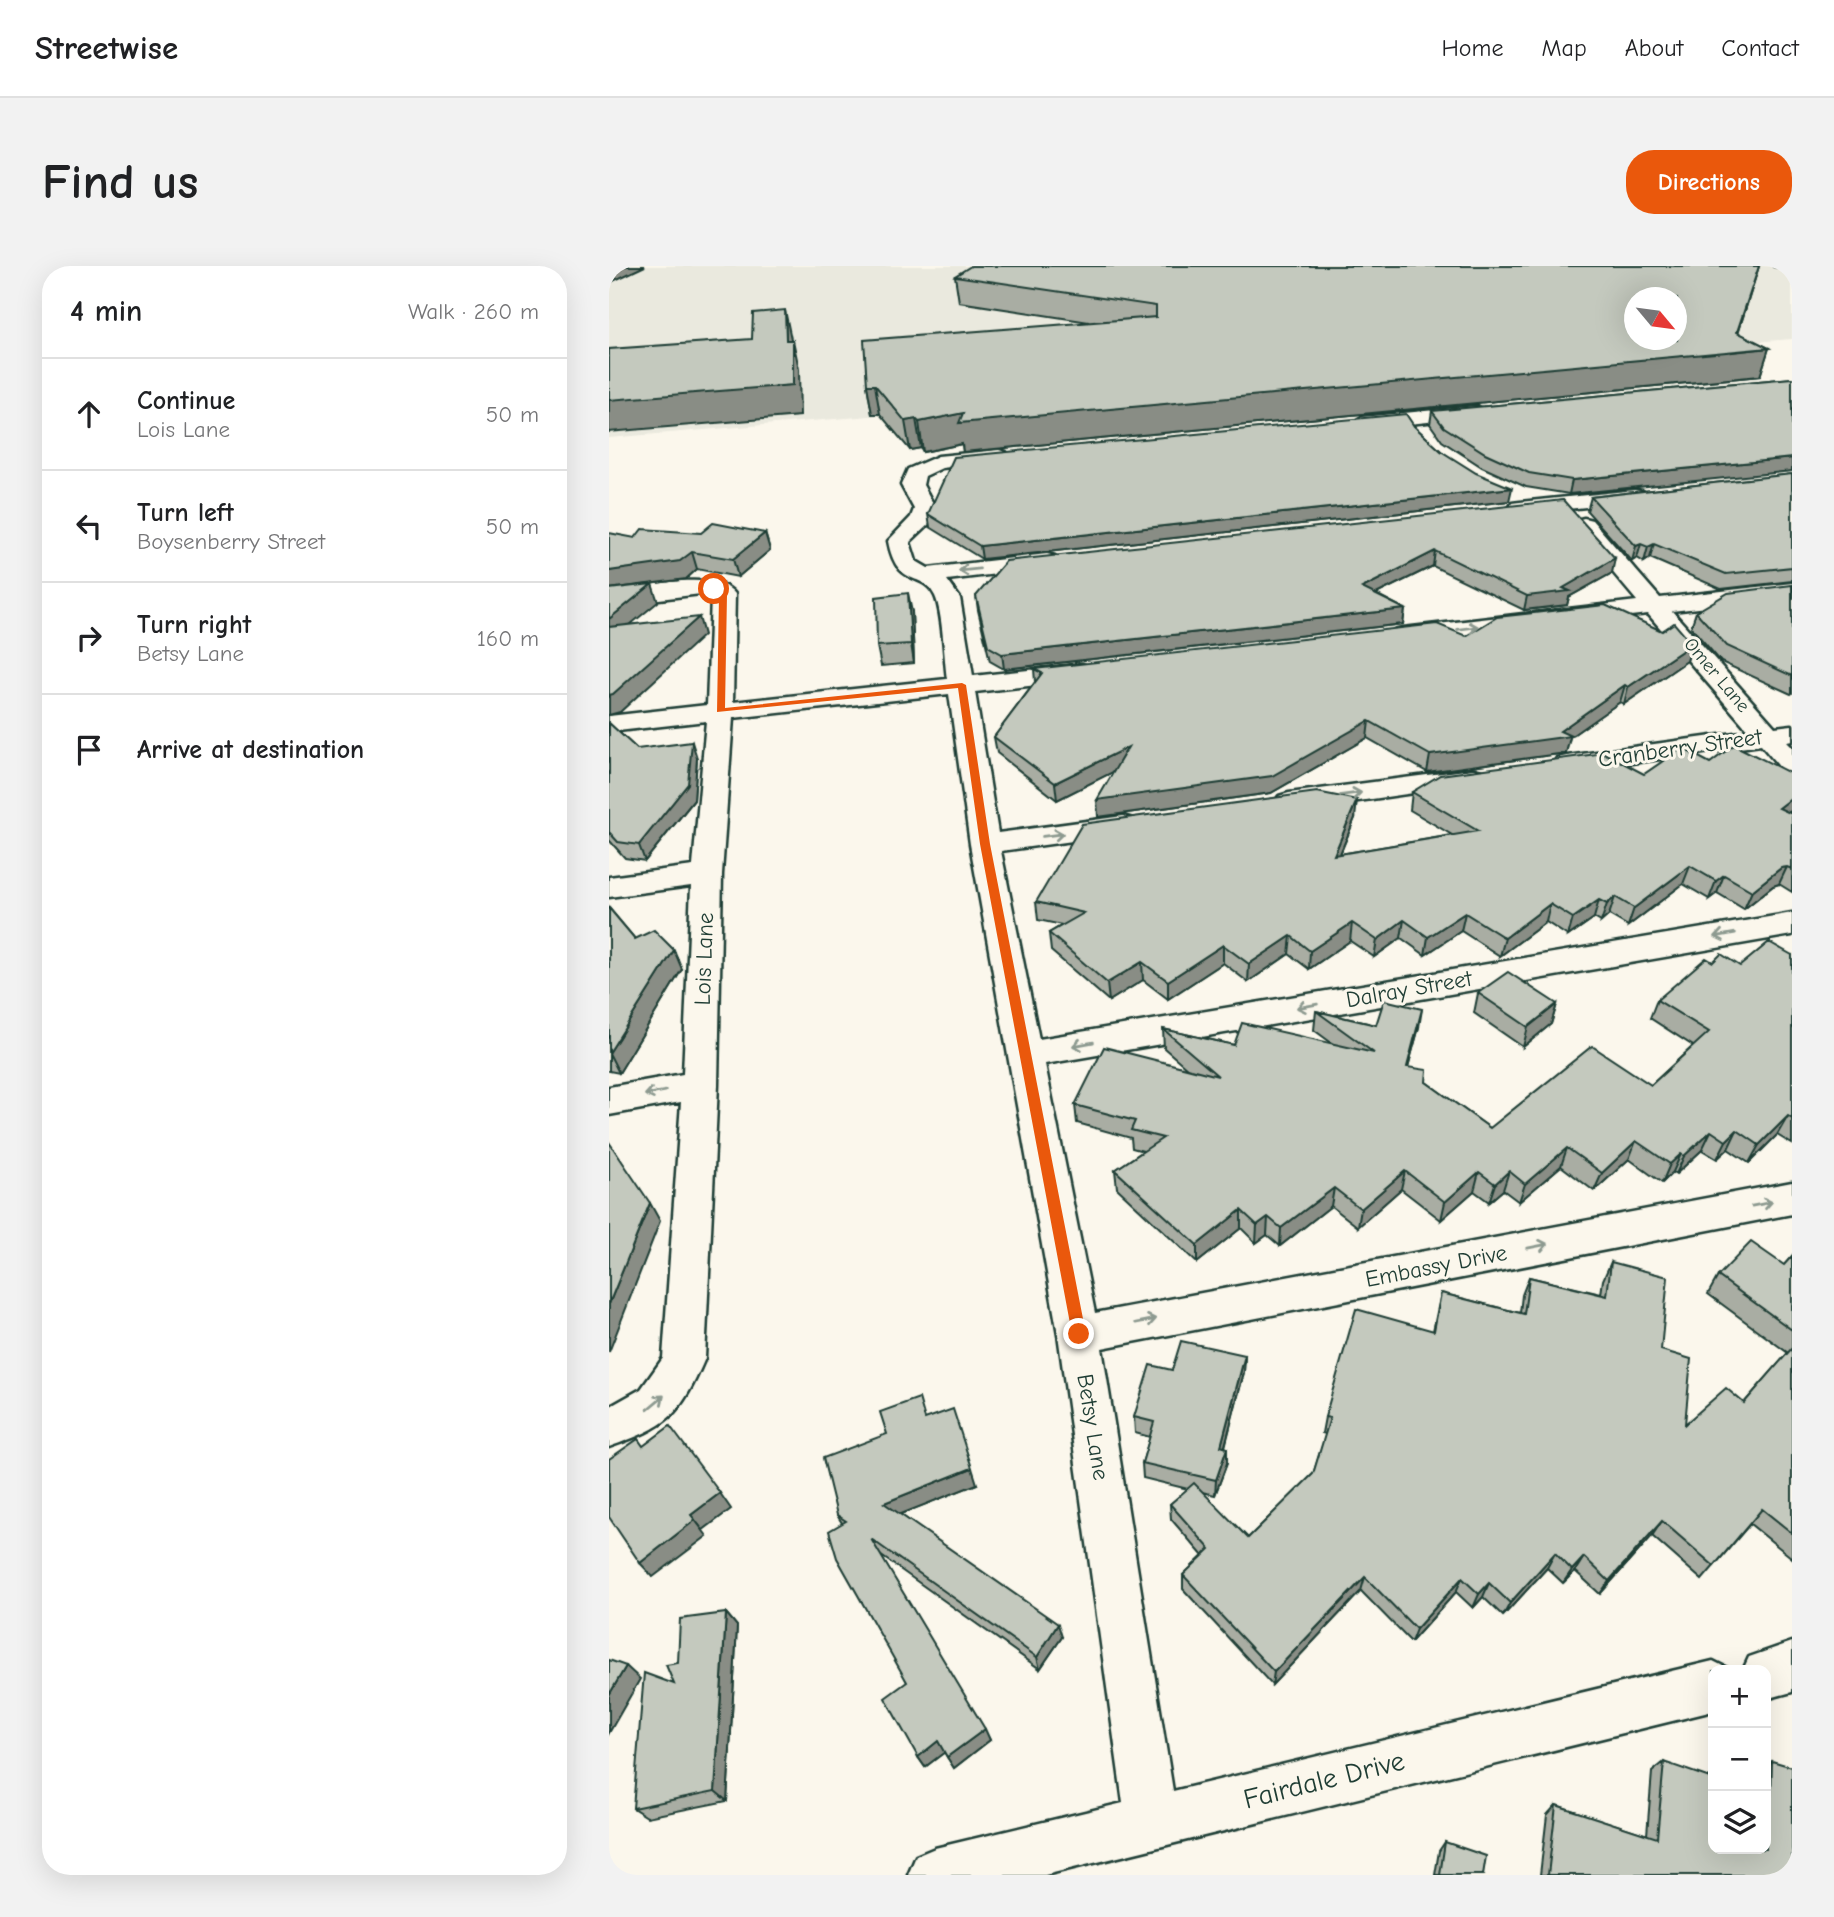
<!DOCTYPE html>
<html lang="en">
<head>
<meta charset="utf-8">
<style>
	body { margin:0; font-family:"Comic Neue",sans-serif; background:#f2f2f2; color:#202124 }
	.controls { position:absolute; right:21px; bottom:21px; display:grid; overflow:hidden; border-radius:14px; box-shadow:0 7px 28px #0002 }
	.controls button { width:63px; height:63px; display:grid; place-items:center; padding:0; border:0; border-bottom:2px solid #e0e0e0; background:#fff; color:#202124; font:35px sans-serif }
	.compass { position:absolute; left:1015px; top:21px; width:63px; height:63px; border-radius:50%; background:#fff; box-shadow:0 7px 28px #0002; rotate:119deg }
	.stop { position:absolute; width:21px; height:21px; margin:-16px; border:5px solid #ea580c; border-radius:50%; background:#fff }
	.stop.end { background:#ea580c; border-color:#fff; box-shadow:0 2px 7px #0008 }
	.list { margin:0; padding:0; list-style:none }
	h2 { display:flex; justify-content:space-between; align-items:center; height:91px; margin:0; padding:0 28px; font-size:30px }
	h2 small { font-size:23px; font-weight:400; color:#757577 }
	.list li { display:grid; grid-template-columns:46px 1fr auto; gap:21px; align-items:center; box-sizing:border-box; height:112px; padding:0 28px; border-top:2px solid #e0e0e0 }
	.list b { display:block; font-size:26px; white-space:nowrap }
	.list p { margin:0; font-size:23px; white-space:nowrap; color:#757577 }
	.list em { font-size:23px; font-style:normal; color:#757577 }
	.icon { flex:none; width:38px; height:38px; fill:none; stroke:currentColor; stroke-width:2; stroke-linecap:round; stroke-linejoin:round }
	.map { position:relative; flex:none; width:1183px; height:1609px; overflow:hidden; border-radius:28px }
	header { display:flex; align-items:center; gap:42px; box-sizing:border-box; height:98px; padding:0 35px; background:#fff; border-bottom:2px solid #e0e0e0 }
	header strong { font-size:33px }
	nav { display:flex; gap:38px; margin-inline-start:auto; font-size:24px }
	.intro { display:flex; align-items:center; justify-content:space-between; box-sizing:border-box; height:168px; padding:0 42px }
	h1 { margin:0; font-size:49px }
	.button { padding:18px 32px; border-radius:28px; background:#ea580c; color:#fff; font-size:24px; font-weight:700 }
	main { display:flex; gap:42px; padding:0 42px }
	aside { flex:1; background:#fff; border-radius:28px; box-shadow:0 7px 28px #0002 }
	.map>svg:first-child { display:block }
	.built { fill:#eae9de; fill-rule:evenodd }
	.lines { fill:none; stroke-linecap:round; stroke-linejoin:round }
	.street-casing { stroke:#1f3d34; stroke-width:5 }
	.street { fill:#fbf7ec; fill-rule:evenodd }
	.rail-casing { stroke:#1f3d34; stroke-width:4.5 }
	.rail { stroke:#fbf7ec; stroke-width:2.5; stroke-dasharray:8; stroke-linecap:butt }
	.wall { fill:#a9ada3; stroke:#1f3d34; stroke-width:2 }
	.shaded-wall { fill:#898d85; stroke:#1f3d34; stroke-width:2 }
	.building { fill:#c4c9be; stroke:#1f3d34; stroke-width:2; fill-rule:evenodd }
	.oneway { stroke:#8d9a90 }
	.route { fill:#ea580c }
	.labels { text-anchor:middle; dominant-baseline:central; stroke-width:6; stroke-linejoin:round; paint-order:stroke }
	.far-street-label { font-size:19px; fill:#1f3d34; stroke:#fbf7ec }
	.street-label { font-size:23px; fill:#1f3d34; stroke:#fbf7ec }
	.near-street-label { font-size:28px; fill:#1f3d34; stroke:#fbf7ec }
</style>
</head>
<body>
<header>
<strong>Streetwise</strong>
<nav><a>Home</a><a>Map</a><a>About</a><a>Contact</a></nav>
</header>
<div class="intro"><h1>Find us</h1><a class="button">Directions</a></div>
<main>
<aside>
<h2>4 min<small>Walk · 260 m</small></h2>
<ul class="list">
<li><svg class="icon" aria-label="ahead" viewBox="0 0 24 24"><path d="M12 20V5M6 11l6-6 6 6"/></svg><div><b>Continue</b><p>Lois Lane</p></div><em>50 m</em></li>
<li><svg class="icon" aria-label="left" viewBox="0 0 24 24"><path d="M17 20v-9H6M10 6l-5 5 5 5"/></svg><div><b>Turn left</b><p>Boysenberry Street</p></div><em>50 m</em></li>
<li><svg class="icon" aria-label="right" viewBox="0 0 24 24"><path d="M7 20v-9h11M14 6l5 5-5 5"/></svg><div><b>Turn right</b><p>Betsy Lane</p></div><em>160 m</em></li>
<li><svg class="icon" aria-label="arrive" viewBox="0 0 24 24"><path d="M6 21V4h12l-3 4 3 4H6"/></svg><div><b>Arrive at destination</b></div></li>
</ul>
</aside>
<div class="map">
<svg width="1183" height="1609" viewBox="0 0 1183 1609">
	<rect width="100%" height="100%" fill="#fbf7ec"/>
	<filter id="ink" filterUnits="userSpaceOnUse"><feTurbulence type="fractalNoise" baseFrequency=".0143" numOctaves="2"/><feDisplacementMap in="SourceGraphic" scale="14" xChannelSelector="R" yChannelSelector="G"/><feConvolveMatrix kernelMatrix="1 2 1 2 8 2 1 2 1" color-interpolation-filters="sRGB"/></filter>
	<g filter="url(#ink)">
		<!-- built -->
		<path class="built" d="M0 0H1183V73L0 172ZM1026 32H1068V74H1026Z"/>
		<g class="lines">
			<!-- street casing -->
			<g class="street-casing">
				<g id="street">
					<path d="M868 140 878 146 875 150 753 163 743 157 753 151Z"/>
					<path d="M390 184 397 186 400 190 397 194 333 202 316 210 314 219 327 243 320 258 301 276 307 295 319 302 438 288 446 290 449 295 446 300 438 302 338 314 351 332 364 410 474 398 483 401 487 406 483 411 474 414 366 426 389 567 514 550 524 553 529 559 524 565 514 568 392 585 430 773 1183 647V669L436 798 486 1047 1183 916V948L493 1082 564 1525 1104 1395 1122 1404H1104V1445L436 1609H299L307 1590 326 1582 514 1537 449 1068 361 578 340 428 124 452 113 608 109 819 96 1092C71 1151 59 1160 0 1181V1141L32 1123 54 1092 72 836 0 849V821L74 808 82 620 0 631V611L84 600 97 455 0 466V450L98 439 102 331 92 328 0 339V325C28 322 108 302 126 328L124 436 338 413C335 392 334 347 326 330 314 304 288 324 279 275L302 251 305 243 292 219 299 203 329 190Z"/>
					<path d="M1026 224 1034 225 1037 230 1034 235 911 248 903 247 900 242 903 237 911 236Z"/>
					<path d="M975 252 983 254 1051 332 1183 317V331L1063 345 1166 461 1183 459V475L1178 476 1183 481V506L1173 504 1152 479 958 506 948 504 944 498 948 492 958 490 1140 465 1039 348 794 376 785 374 782 369 785 364 794 362 1028 335 964 259 967 254Z"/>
					<path d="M864 503 874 505 878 511 874 517 680 545 670 542 666 536 670 530 680 527Z"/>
					<path d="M1183 1376V1426L1157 1433V1404H1134L1140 1391Z"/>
				</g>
			</g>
			<!-- street -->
			<use href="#street" class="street"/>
			<!-- rail casing -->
			<g class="rail-casing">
				<path id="rail" d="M1165 0 1183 2"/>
			</g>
			<!-- rail -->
			<use href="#rail" class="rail"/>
		</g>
		<!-- wall -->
		<g class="wall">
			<path d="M1150 0 1129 67 1160 82 1151 110 354 186 353 178 314 186 312 182 301 184 271 148H263L258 119 480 56 350 36 346 10Z"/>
			<path d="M1183 112 960 228 917 221 873 201 833 175 821 158 823 145Z"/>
			<path d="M805 160 832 185 900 235 373 293 321 261 319 248Z"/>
			<path d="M1183 208V315L1112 323 1041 292 1035 296 1028 292 1023 295 978 245 982 231Z"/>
			<path d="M954 234 1003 307 960 331 958 339 915 344 824 300 767 328 796 343 794 358 395 403 381 395 369 344 367 330Z"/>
			<path d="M92 267H156L161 284 129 311 88 303 77 313 0 323 26 272Z"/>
			<path d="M1183 319V427L1182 428 1112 396 1082 361 1087 346Z"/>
			<path d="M303 346 305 397 272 400 268 380Z"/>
			<path d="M857 370 1083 378 1078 395 1015 438 1011 436 961 471 957 487 818 506 758 472 662 527 489 551 505 505 448 534 388 487 385 471 426 416 425 403Z"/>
			<path d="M0 457 28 483 88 492 85 534 36 595 16 592 0 574Z"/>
			<path d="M1035 508 1183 544 1179 547 1183 548V626L1170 618 1164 620 1135 643 1108 627 1100 633 1074 618 1019 660 1000 649 992 656 985 652 959 670 937 656 891 690 852 665 816 689 792 672 765 691 741 675 700 703 680 688 639 716 614 697 559 733 534 714 500 735 442 685 440 667 453 659 429 654 427 636 746 552 731 588 843 569 801 544 803 526Z"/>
			<path d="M0 642 26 673 73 703 10 807 0 805Z"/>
			<path d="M1183 689V878L1168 869 1140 897 1119 883 1108 893 1093 884 1067 908 1064 906 1053 917 1020 893 985 925 952 900 910 936 894 924 880 936 865 925 832 954 792 923 749 961 722 940 671 980 658 969 647 977 632 962 588 997 508 922 506 904 534 885 523 882 522 872 468 857 466 839 578 802 555 782 554 763 625 779 724 778 705 764 707 745 767 759 810 761 799 801 817 816 881 862 1042 819 1084 780 1041 752 1048 734 1104 696 1131 700Z"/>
			<path d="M869 727 948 738 942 758 914 781 865 747Z"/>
			<path d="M1183 990V1292L1141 1258 1093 1314 1043 1270 991 1328 966 1305 954 1317 938 1302 894 1350 874 1331 864 1342 847 1326 802 1376 752 1325 663 1419 574 1323V1309L594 1290 562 1253 561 1238 579 1223 534 1212 533 1197 541 1171 526 1167 525 1151 563 1104 636 1089 635 1106 616 1181 618 1182V1197L606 1229 593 1226 639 1272 704 1208 717 1168 713 1167 716 1151 824 1065 832 1027 911 1047 913 1029 920 1011 992 1028 994 1014 1002 996 1052 1084 1076 1158 1135 1137 1179 1087 1099 1028 1109 1010 1175 999Z"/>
			<path d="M317 1153 368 1218 291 1248 453 1371 431 1403 271 1289 381 1474 345 1502 335 1486 316 1501 309 1491 298 1416 233 1257 228 1249Z"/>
			<path d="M117 1347 128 1360 118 1535 38 1551 24 1542 65 1418 69 1397Z"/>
			<path d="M1163 1495 1183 1609H931L938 1549 947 1539 1038 1569 1043 1506 1055 1496 1157 1583V1500Z"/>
			<path d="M836 1576 874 1609H826L830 1585Z"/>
		</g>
		<!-- shaded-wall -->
		<g class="shaded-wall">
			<path d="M0 0H36L0 17Z"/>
			<path d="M1150 0 1123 86 1160 82 1151 110 354 186 353 178 314 186 310 156 354 147 1128 66Z"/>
			<path d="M176 44 182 73 183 104 177 74Z"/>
			<path d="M184 74 190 103 191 150 0 166V134Z"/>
			<path d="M258 119H266L271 148H263Z"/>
			<path d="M307 153 312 182 301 184 296 155Z"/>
			<path d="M1183 192V205L960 228 963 214Z"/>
			<path d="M903 222 900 235 373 293 371 280Z"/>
			<path d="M156 267 161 284 129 311 124 293Z"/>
			<path d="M1032 278 1028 292 1023 295 1027 280Z"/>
			<path d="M1045 278 1041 292 1035 296 1039 281Z"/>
			<path d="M826 285 824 300 751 336 753 322Z"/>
			<path d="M83 286 88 303 77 313 0 323V305Z"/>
			<path d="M1006 292 1003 307 960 331 958 339 915 344 918 330 954 322Z"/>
			<path d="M43 318 49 336 0 376V353Z"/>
			<path d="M299 327 303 346 305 397 302 378Z"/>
			<path d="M796 343 794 358 395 403 393 388Z"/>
			<path d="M90 351 95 369 11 446 0 449V429Z"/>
			<path d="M1083 378 1078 395 1015 438 1019 421Z"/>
			<path d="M1016 419 1011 436 961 471 957 487 818 506 821 489 951 465Z"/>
			<path d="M760 455 758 472 662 527 489 551 488 534Z"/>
			<path d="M83 476 88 492 85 534 36 595 30 579Z"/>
			<path d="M519 481 520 498 448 534 446 517Z"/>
			<path d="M1183 532V544L1162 560 1170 542Z"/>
			<path d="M748 534 746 552 723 607 725 589Z"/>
			<path d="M1081 600 1074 618 1019 660 1025 642Z"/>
			<path d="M1178 601 1170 618 1164 620 1135 643 1143 625 1172 602Z"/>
			<path d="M1115 609 1108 627 1100 633 1107 615Z"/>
			<path d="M1006 631 1000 649 992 656 998 638Z"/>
			<path d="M990 634 985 652 959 670 964 652Z"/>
			<path d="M941 638 937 656 891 690 896 672Z"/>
			<path d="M856 647 852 665 816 689 819 671Z"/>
			<path d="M795 654 792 672 765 691 768 674Z"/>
			<path d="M743 657 741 675 700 703 701 685Z"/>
			<path d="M682 670 680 688 639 716 640 698Z"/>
			<path d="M614 679V697L559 733V715Z"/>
			<path d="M65 684 73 703 10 807 0 787Z"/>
			<path d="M533 696 534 714 500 735 498 717Z"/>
			<path d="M948 738 942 758 914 781 919 761Z"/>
			<path d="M813 743 810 761 794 819 798 801Z"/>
			<path d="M1179 850 1168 869 1140 897 1150 879Z"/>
			<path d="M1128 864 1119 883 1108 893 1117 875Z"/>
			<path d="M1102 865 1093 884 1067 908 1075 890Z"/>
			<path d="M1027 875 1020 893 985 925 993 907Z"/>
			<path d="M958 882 952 900 910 936 916 918Z"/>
			<path d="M1072 888 1064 906 1053 917 1061 898Z"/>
			<path d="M796 905 792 923 749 961 752 943Z"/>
			<path d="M900 905 894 924 880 936 886 918Z"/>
			<path d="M870 906 865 925 832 954 836 936Z"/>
			<path d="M725 922 722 940 671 980 672 962Z"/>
			<path d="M41 937 51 955 0 1086V1038Z"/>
			<path d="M632 944V962L588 997V979Z"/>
			<path d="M659 951 658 969 647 977 648 959Z"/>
			<path d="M636 1089 635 1106 612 1195V1180Z"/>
			<path d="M618 1182V1197L606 1229 607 1214Z"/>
			<path d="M363 1202 368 1218 282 1252 275 1237Z"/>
			<path d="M111 1227 122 1243 94 1264 82 1249Z"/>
			<path d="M86 1254 98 1270 44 1311 31 1297Z"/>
			<path d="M1053 1255 1043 1270 991 1328 1000 1315Z"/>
			<path d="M946 1287 938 1302 894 1350 901 1337Z"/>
			<path d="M975 1291 966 1305 954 1317 963 1304Z"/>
			<path d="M756 1311 752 1325 663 1419 665 1406Z"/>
			<path d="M853 1312 847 1326 802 1376 807 1363Z"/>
			<path d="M880 1317 874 1331 864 1342 870 1328Z"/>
			<path d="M117 1347 128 1360 118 1535 106 1525Z"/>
			<path d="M449 1358 453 1371 431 1403 428 1391Z"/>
			<path d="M17 1400 31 1413 0 1467V1429Z"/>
			<path d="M376 1463 381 1474 345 1502 338 1491Z"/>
			<path d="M329 1475 336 1486 316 1501 309 1491Z"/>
		</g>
		<!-- building -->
		<g class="building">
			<path d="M362 0H1150L1128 66 1160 82 350 157 354 147 310 156 307 153 296 155 266 119H258L255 74 547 51V40L346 10ZM1026 32H1068V74H1026Z"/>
			<path d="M176 44 177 74H184V119L0 134V83L143 73 144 47Z"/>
			<path d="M1183 112V192L963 214 920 207 876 187 835 161 823 145Z"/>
			<path d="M797 148 805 160 832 185 867 207 903 222 371 280 319 248 345 191Z"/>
			<path d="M1183 208V301L1117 308 1045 278 1039 281 1032 278 1027 280 982 231Z"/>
			<path d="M954 234 1006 292 954 322 961 325 918 330 826 285 753 322 796 343 393 388 379 380 367 330 397 295Z"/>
			<path d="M104 257 156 267 124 293 83 286 71 295 0 305V267L26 272 33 263 92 267Z"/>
			<path d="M43 318 0 353V323Z"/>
			<path d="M1183 319V410L1118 380 1087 346 1119 327Z"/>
			<path d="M299 327 302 378 268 380 267 331Z"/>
			<path d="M996 339 1053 365 1065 357 1083 378 1019 421 1016 419 951 465 962 470 821 489 760 455 663 510 488 534 519 481 446 517 385 471 433 407 425 403 828 358 857 370 888 351Z"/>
			<path d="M90 351 4 428 0 429V361Z"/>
			<path d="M0 457 28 483 83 476 79 518 30 579 9 576 0 566Z"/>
			<path d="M1125 479 1183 508V532L1170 542 1183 548V603L1178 601 1172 602 1143 625 1115 609 1107 615 1081 600 1025 642 1006 631 998 638 990 634 964 652 941 638 896 672 856 647 819 671 795 654 768 674 743 657 701 685 682 670 640 698 614 679 559 715 533 696 498 717 440 667 475 647 427 636 473 558 708 526 748 534 725 589 869 565 803 526 831 509 995 487 1035 508 1073 482 1101 497Z"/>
			<path d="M0 642 26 673 45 664 65 684 0 787Z"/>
			<path d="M1160 676 1183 689V853L1179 850 1150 879 1128 864 1117 875 1102 865 1075 890 1072 888 1061 898 1027 875 993 907 958 882 916 918 900 905 886 918 870 906 836 936 796 905 752 943 725 922 672 962 659 951 648 959 632 944 588 979 506 904 554 872 522 864 526 855 466 839 495 781 609 810 554 763 625 779 633 757 765 787 707 745 767 759 775 734 813 743 798 801 818 804 817 816 881 862 983 780 1042 819 1100 766 1048 734 1097 692 1104 696 1112 688 1131 700Z"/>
			<path d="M899 706 948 738 919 761 869 727Z"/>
			<path d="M0 876 41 937 0 1038Z"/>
			<path d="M1142 976 1175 999 1183 990V1064L1109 1010Z"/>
			<path d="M1002 996 1059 1011 1052 1084 1082 1093 1076 1158 1117 1122 1135 1137 1183 1082V1267L1153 1243 1105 1300 1053 1255 1000 1315 975 1291 963 1304 946 1287 901 1337 880 1317 870 1328 853 1312 807 1363 756 1311 665 1406 574 1309 601 1283 561 1238 585 1217 639 1272 704 1208 721 1152 716 1151 747 1043 825 1065 832 1027 915 1048 920 1011 998 1030Z"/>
			<path d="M572 1075 636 1089 612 1180 618 1182 607 1214 533 1197 545 1156 525 1151 541 1099 563 1104Z"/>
			<path d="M310 1132 316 1153 344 1143 363 1202 275 1237 449 1358 428 1391 262 1273 376 1463 338 1491 329 1475 309 1491 276 1432 298 1416 228 1292 220 1265 237 1255 228 1249 214 1192 278 1168 271 1146Z"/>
			<path d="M61 1160 111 1227 82 1249 86 1254 31 1297 0 1251V1193L29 1173 34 1180Z"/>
			<path d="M117 1347 106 1525 24 1542 35 1407 65 1418 57 1399 69 1397 71 1353Z"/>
			<path d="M0 1394 17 1400 0 1429Z"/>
			<path d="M1163 1495 1183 1501V1609H939L947 1539 1048 1572 1055 1496 1104 1513V1583H1157V1530L1162 1532Z"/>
			<path d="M836 1576 877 1590 874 1609H831Z"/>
		</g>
		<!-- one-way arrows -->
		<defs><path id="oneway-shaft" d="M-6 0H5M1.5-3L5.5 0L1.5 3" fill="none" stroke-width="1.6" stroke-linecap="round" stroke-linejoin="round" transform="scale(1.75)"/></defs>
		<g class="oneway">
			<use href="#oneway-shaft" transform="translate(360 304) rotate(174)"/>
			<use href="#oneway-shaft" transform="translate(859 362) rotate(-7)"/>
			<use href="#oneway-shaft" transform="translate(742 528) rotate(-8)"/>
			<use href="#oneway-shaft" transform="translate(444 569) rotate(-8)"/>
			<use href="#oneway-shaft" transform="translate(1116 669) rotate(170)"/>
			<use href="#oneway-shaft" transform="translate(698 740) rotate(170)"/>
			<use href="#oneway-shaft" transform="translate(474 778) rotate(170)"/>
			<use href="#oneway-shaft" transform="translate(46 827) rotate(170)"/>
			<use href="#oneway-shaft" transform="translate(1153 938) rotate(-11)"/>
			<use href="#oneway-shaft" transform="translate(929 980) rotate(-11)"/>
			<use href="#oneway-shaft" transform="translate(537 1055) rotate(-11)"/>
			<use href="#oneway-shaft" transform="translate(47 1136) rotate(-40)"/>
		</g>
	</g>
	<!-- route -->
	<path class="route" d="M103 321H108L118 328 116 442 353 417 357 419 381 578 477 1068 475 1072 470 1074 463 1068 371 578 349 422 108 446 110 329 103 324Z"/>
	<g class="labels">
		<!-- far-street labels -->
		<g class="far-street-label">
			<text transform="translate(1108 409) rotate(50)">Omer Lane</text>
		</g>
		<!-- street labels -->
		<g class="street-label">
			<text transform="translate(1071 482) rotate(-8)">Cranberry Street</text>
			<text transform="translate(95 693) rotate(-88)">Lois Lane</text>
			<text transform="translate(800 723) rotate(-10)">Dalray Street</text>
			<text transform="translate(827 1000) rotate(-11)">Embassy Drive</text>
			<text transform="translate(484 1161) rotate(81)">Betsy Lane</text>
		</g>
		<!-- near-street labels -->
		<g class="near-street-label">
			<text transform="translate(715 1514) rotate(-14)">Fairdale Drive</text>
		</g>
	</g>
</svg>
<div class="controls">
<button>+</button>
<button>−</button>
<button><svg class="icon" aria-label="layers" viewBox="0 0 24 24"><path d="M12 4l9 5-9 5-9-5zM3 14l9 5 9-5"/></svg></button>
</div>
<svg class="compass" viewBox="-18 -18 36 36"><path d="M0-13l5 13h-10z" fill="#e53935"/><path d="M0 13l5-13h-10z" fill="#757577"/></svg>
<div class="stop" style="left:105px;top:323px"></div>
<div class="stop end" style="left:470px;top:1068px"></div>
</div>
</main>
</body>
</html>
